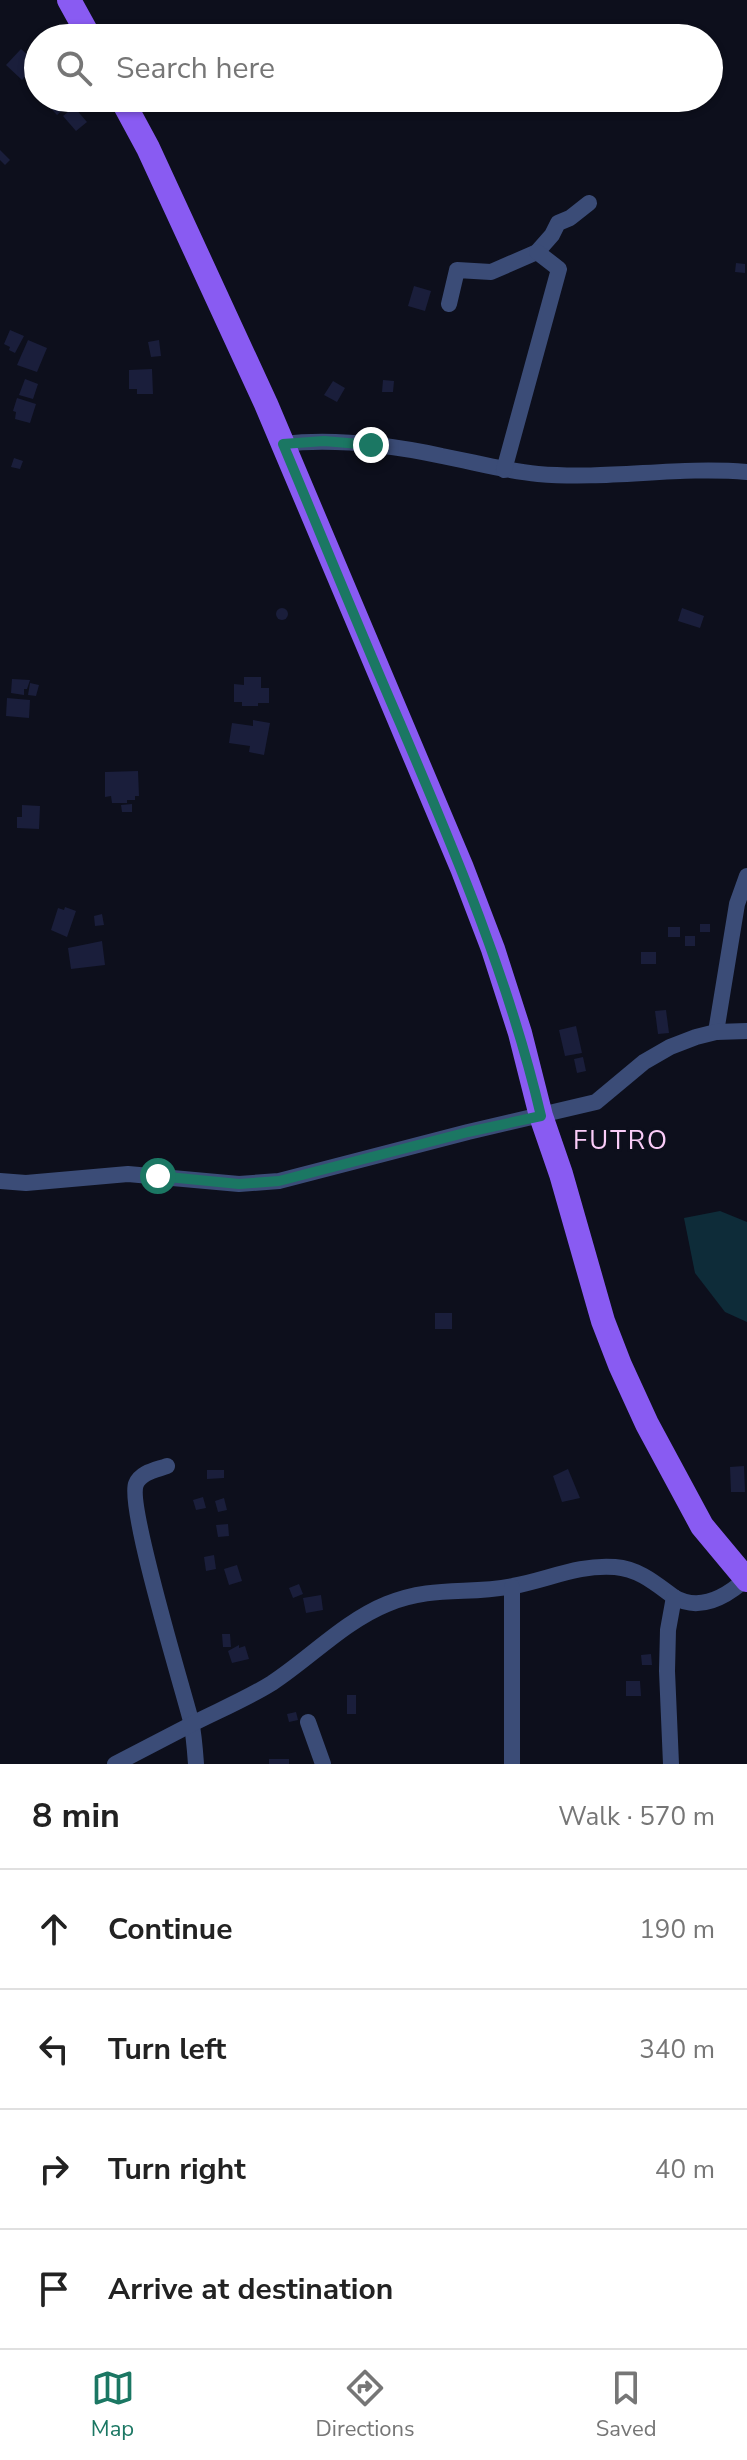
<!DOCTYPE html>
<html lang="en">
<head>
<meta charset="utf-8">
<style>
	body { margin:0; font-family:"Nunito Sans",sans-serif; background:#f6f6f6; color:#222 }
	.stop { position:absolute; width:24px; height:24px; margin:-18px; border:6px solid #1b7763; border-radius:50%; background:#fff }
	.stop.end { background:#1b7763; border-color:#fff; box-shadow:0 2px 8px #0008 }
	.list { margin:0; padding:0; list-style:none }
	h2 { display:flex; justify-content:space-between; align-items:center; height:104px; margin:0; padding:0 32px; font-size:34px }
	h2 small { font-size:26px; font-weight:400; color:#767676 }
	.list li { display:grid; grid-template-columns:52px 1fr auto; gap:24px; align-items:center; box-sizing:border-box; height:120px; padding:0 32px; border-top:2px solid #e0e0e0 }
	.list b { display:block; font-size:30px; white-space:nowrap }
	.list em { font-size:26px; font-style:normal; color:#767676 }
	.icon { flex:none; width:44px; height:44px; fill:none; stroke:currentColor; stroke-width:2; stroke-linecap:round; stroke-linejoin:round }
	.map { position:relative; flex:none; width:747px; height:1764px; overflow:hidden }
	.search { position:absolute; background:#fff; box-shadow:0 2px 6px #0004; left:24px; right:24px; top:24px; height:88px; display:flex; align-items:center; gap:20px; box-sizing:border-box; padding:0 28px; border-radius:44px; color:#767676; font-size:30px }
	.sheet { height:584px; background:#fff }
	nav { display:flex; justify-content:space-around; align-items:center; box-sizing:border-box; height:112px; border-top:2px solid #e0e0e0; background:#fff; font-size:22px; color:#767676 }
	nav a { display:grid; justify-items:center; gap:4px }
	nav .on { color:#1b7763 }
	.map>svg:first-child { display:block }
	.water { fill:#0e2c39 }
	.building { fill:#1a1e3b }
	.lines { fill:none; stroke-linecap:round; stroke-linejoin:round }
	.minor { stroke:#3b4c77; stroke-width:16 }
	.primary { stroke:#895bf2; stroke-width:24 }
	.route { stroke:#1b7763; stroke-width:10 }
	.labels { text-anchor:middle; dominant-baseline:central; stroke-width:6; stroke-linejoin:round; paint-order:stroke }
	.quarter-label { font-size:26px; letter-spacing:2px; fill:#fbcdf9; stroke:#0d0f1c }
</style>
</head>
<body>
<div class="map">
<svg width="747" height="1764" viewBox="0 0 747 1764">
	<rect width="100%" height="100%" fill="#0d0f1c"/>
	<!-- water -->
	<path class="water" d="M720 1211 747 1222V1322L725 1312 695 1273 684 1218Z"/>
	<!-- building -->
	<g class="building">
		<path d="M21 49 37 63 22 80 6 65Z"/>
		<path d="M48 98H66L71 103 57 115 44 101Z"/>
		<path d="M74 107 87 122 76 131 63 116Z"/>
		<path d="M0 150 10 160 5 165 0 160Z"/>
		<path d="M736 263 745 264V273L735 272Z"/>
		<path d="M414 286 431 291 425 311 408 306Z"/>
		<path d="M10 330 24 336 15 353 9 350 10 347 4 344Z"/>
		<path d="M28 340 47 348 37 372 17 365Z"/>
		<path d="M159 340 161 356 151 357 148 342Z"/>
		<path d="M152 369 153 394H137V389H129V370Z"/>
		<path d="M25 379 38 384 33 399 19 395Z"/>
		<path d="M383 380 394 381 393 392H382Z"/>
		<path d="M333 381 345 388 337 402 324 395Z"/>
		<path d="M17 398 36 404 30 423 15 419 16 412 13 411Z"/>
		<path d="M14 458 23 461 20 469 11 467Z"/>
		<circle cx="282" cy="614" r="6"/>
		<path d="M682 608 704 616 700 628 678 621Z"/>
		<path d="M244 677H261V688H269V703H258V706H242V702H234V684L244 685Z"/>
		<path d="M12 679 30 680 27 689H24V695L11 693Z"/>
		<path d="M30 683 39 685 36 696 28 695Z"/>
		<path d="M7 698 30 700 29 718 6 716Z"/>
		<path d="M253 720 270 723 264 755 249 752 250 746 229 743 232 723 253 726Z"/>
		<path d="M138 771 139 796H135V800H127V803H112L111 796 105 797V772Z"/>
		<path d="M132 804V812H122L121 805Z"/>
		<path d="M22 805 40 806 39 829 17 828V817H22Z"/>
		<path d="M65 907 76 911 67 937 51 930 58 908 64 910Z"/>
		<path d="M102 914 104 925 95 926 94 916Z"/>
		<rect x="700" y="924" width="10" height="8"/>
		<rect x="668" y="927" width="12" height="10"/>
		<rect x="685" y="936" width="10" height="10"/>
		<path d="M102 941 105 965 71 969 68 948Z"/>
		<rect x="641" y="952" width="15" height="12"/>
		<path d="M666 1010 669 1033 658 1034 655 1011Z"/>
		<path d="M576 1026 582 1053 565 1056 559 1030Z"/>
		<path d="M583 1057 586 1071 577 1073 574 1059Z"/>
		<rect x="435" y="1313" width="17" height="16"/>
		<path d="M744 1466 745 1492H731L730 1467Z"/>
		<path d="M568 1469 580 1498 562 1502 553 1476Z"/>
		<path d="M207 1470H224V1478L207 1479Z"/>
		<path d="M203 1497 206 1508 196 1510 193 1500Z"/>
		<path d="M224 1498 227 1510 218 1512 215 1501Z"/>
		<path d="M228 1524 229 1536 218 1537 216 1525Z"/>
		<path d="M214 1555 216 1569 206 1571 204 1557Z"/>
		<path d="M237 1565 242 1581 229 1585 224 1569Z"/>
		<path d="M299 1584 303 1594 293 1598 289 1588Z"/>
		<path d="M321 1595 323 1610 306 1613 303 1598Z"/>
		<path d="M222 1634H230L231 1647H223Z"/>
		<path d="M239 1645V1648L245 1646 249 1659 232 1663 228 1651Z"/>
		<path d="M651 1654 652 1665H642L641 1655Z"/>
		<path d="M626 1681H640L641 1696H626Z"/>
		<rect x="347" y="1695" width="9" height="19"/>
		<path d="M296 1712 298 1720 289 1722 287 1714Z"/>
		<rect x="269" y="1759" width="20" height="5"/>
	</g>
	<g class="lines">
		<!-- minor -->
		<g class="minor">
			<path d="M449 304 457 270 491 272 537 252 552 235 558 223 570 218 589 203"/>
			<path d="M283 444C335 438 390 445 442 456 474 462 505 471 538 474 609 480 677 466 747 472"/>
			<path d="M504 470 559 269 537 252"/>
			<path d="M716 1032 737 904 747 876"/>
			<path d="M0 1181 26 1183 128 1174 239 1184 279 1181 468 1132 596 1102 644 1062 670 1047 696 1037 716 1032 747 1031"/>
			<path d="M167 1466C156 1470 141 1472 136 1484 127 1506 182 1686 191 1721 194 1735 195 1750 196 1764"/>
			<path d="M308 1722 323 1764"/>
			<path d="M115 1764C142 1750 169 1736 196 1722 222 1709 248 1698 272 1683 310 1658 345 1621 387 1604 433 1585 469 1595 513 1586 547 1580 579 1564 615 1567 639 1569 655 1583 674 1597"/>
			<path d="M512 1764V1587"/>
			<path d="M671 1764 667 1671 668 1630 674 1597C699 1612 726 1597 746 1579"/>
		</g>
		<!-- primary -->
		<g class="primary">
			<path d="M69 0 90 38"/>
			<path d="M121 98 148 148 266 404 462 868 493 949 520 1033 541 1116 561 1174 603 1321 620 1365 647 1424 702 1526 747 1580"/>
		</g>
	</g>
	<g class="lines">
		<!-- route -->
		<path class="route" d="M158 1176 239 1184 279 1181 468 1132 541 1116C509 979 455 852 400 723 360 631 322 537 283 444L324 441 371 445"/>
	</g>
	<g class="labels">
		<!-- quarter labels -->
		<g class="quarter-label">
			<text x="621" y="1140">FUTRO</text>
		</g>
	</g>
</svg>
<div class="stop" style="left:158px;top:1176px"></div>
<div class="stop end" style="left:371px;top:445px"></div>
<div class="search"><svg class="icon" aria-label="search" viewBox="0 0 24 24"><circle cx="10" cy="10" r="6"/><path d="M15 15l6 6"/></svg>Search here</div>
</div>
<section class="sheet">
<h2>8 min<small>Walk · 570 m</small></h2>
<ul class="list">
<li><svg class="icon" aria-label="ahead" viewBox="0 0 24 24"><path d="M12 20V5M6 11l6-6 6 6"/></svg><div><b>Continue</b></div><em>190 m</em></li>
<li><svg class="icon" aria-label="left" viewBox="0 0 24 24"><path d="M17 20v-9H6M10 6l-5 5 5 5"/></svg><div><b>Turn left</b></div><em>340 m</em></li>
<li><svg class="icon" aria-label="right" viewBox="0 0 24 24"><path d="M7 20v-9h11M14 6l5 5-5 5"/></svg><div><b>Turn right</b></div><em>40 m</em></li>
<li><svg class="icon" aria-label="arrive" viewBox="0 0 24 24"><path d="M6 21V4h12l-3 4 3 4H6"/></svg><div><b>Arrive at destination</b></div></li>
</ul>
</section>
<nav>
<a class="on"><svg class="icon" aria-label="map" viewBox="0 0 24 24"><path d="M3 6l6-2 6 2 6-2v14l-6 2-6-2-6 2zM9 4v14M15 6v14"/></svg>Map</a>
<a><svg class="icon" aria-label="directions" viewBox="0 0 24 24"><path d="M12 3l9 9-9 9-9-9zM9 14v-3h6M13 9l2 2-2 2"/></svg>Directions</a>
<a><svg class="icon" aria-label="saved" viewBox="0 0 24 24"><path d="M7 4h10v16l-5-4-5 4z"/></svg>Saved</a>
</nav>
</body>
</html>
